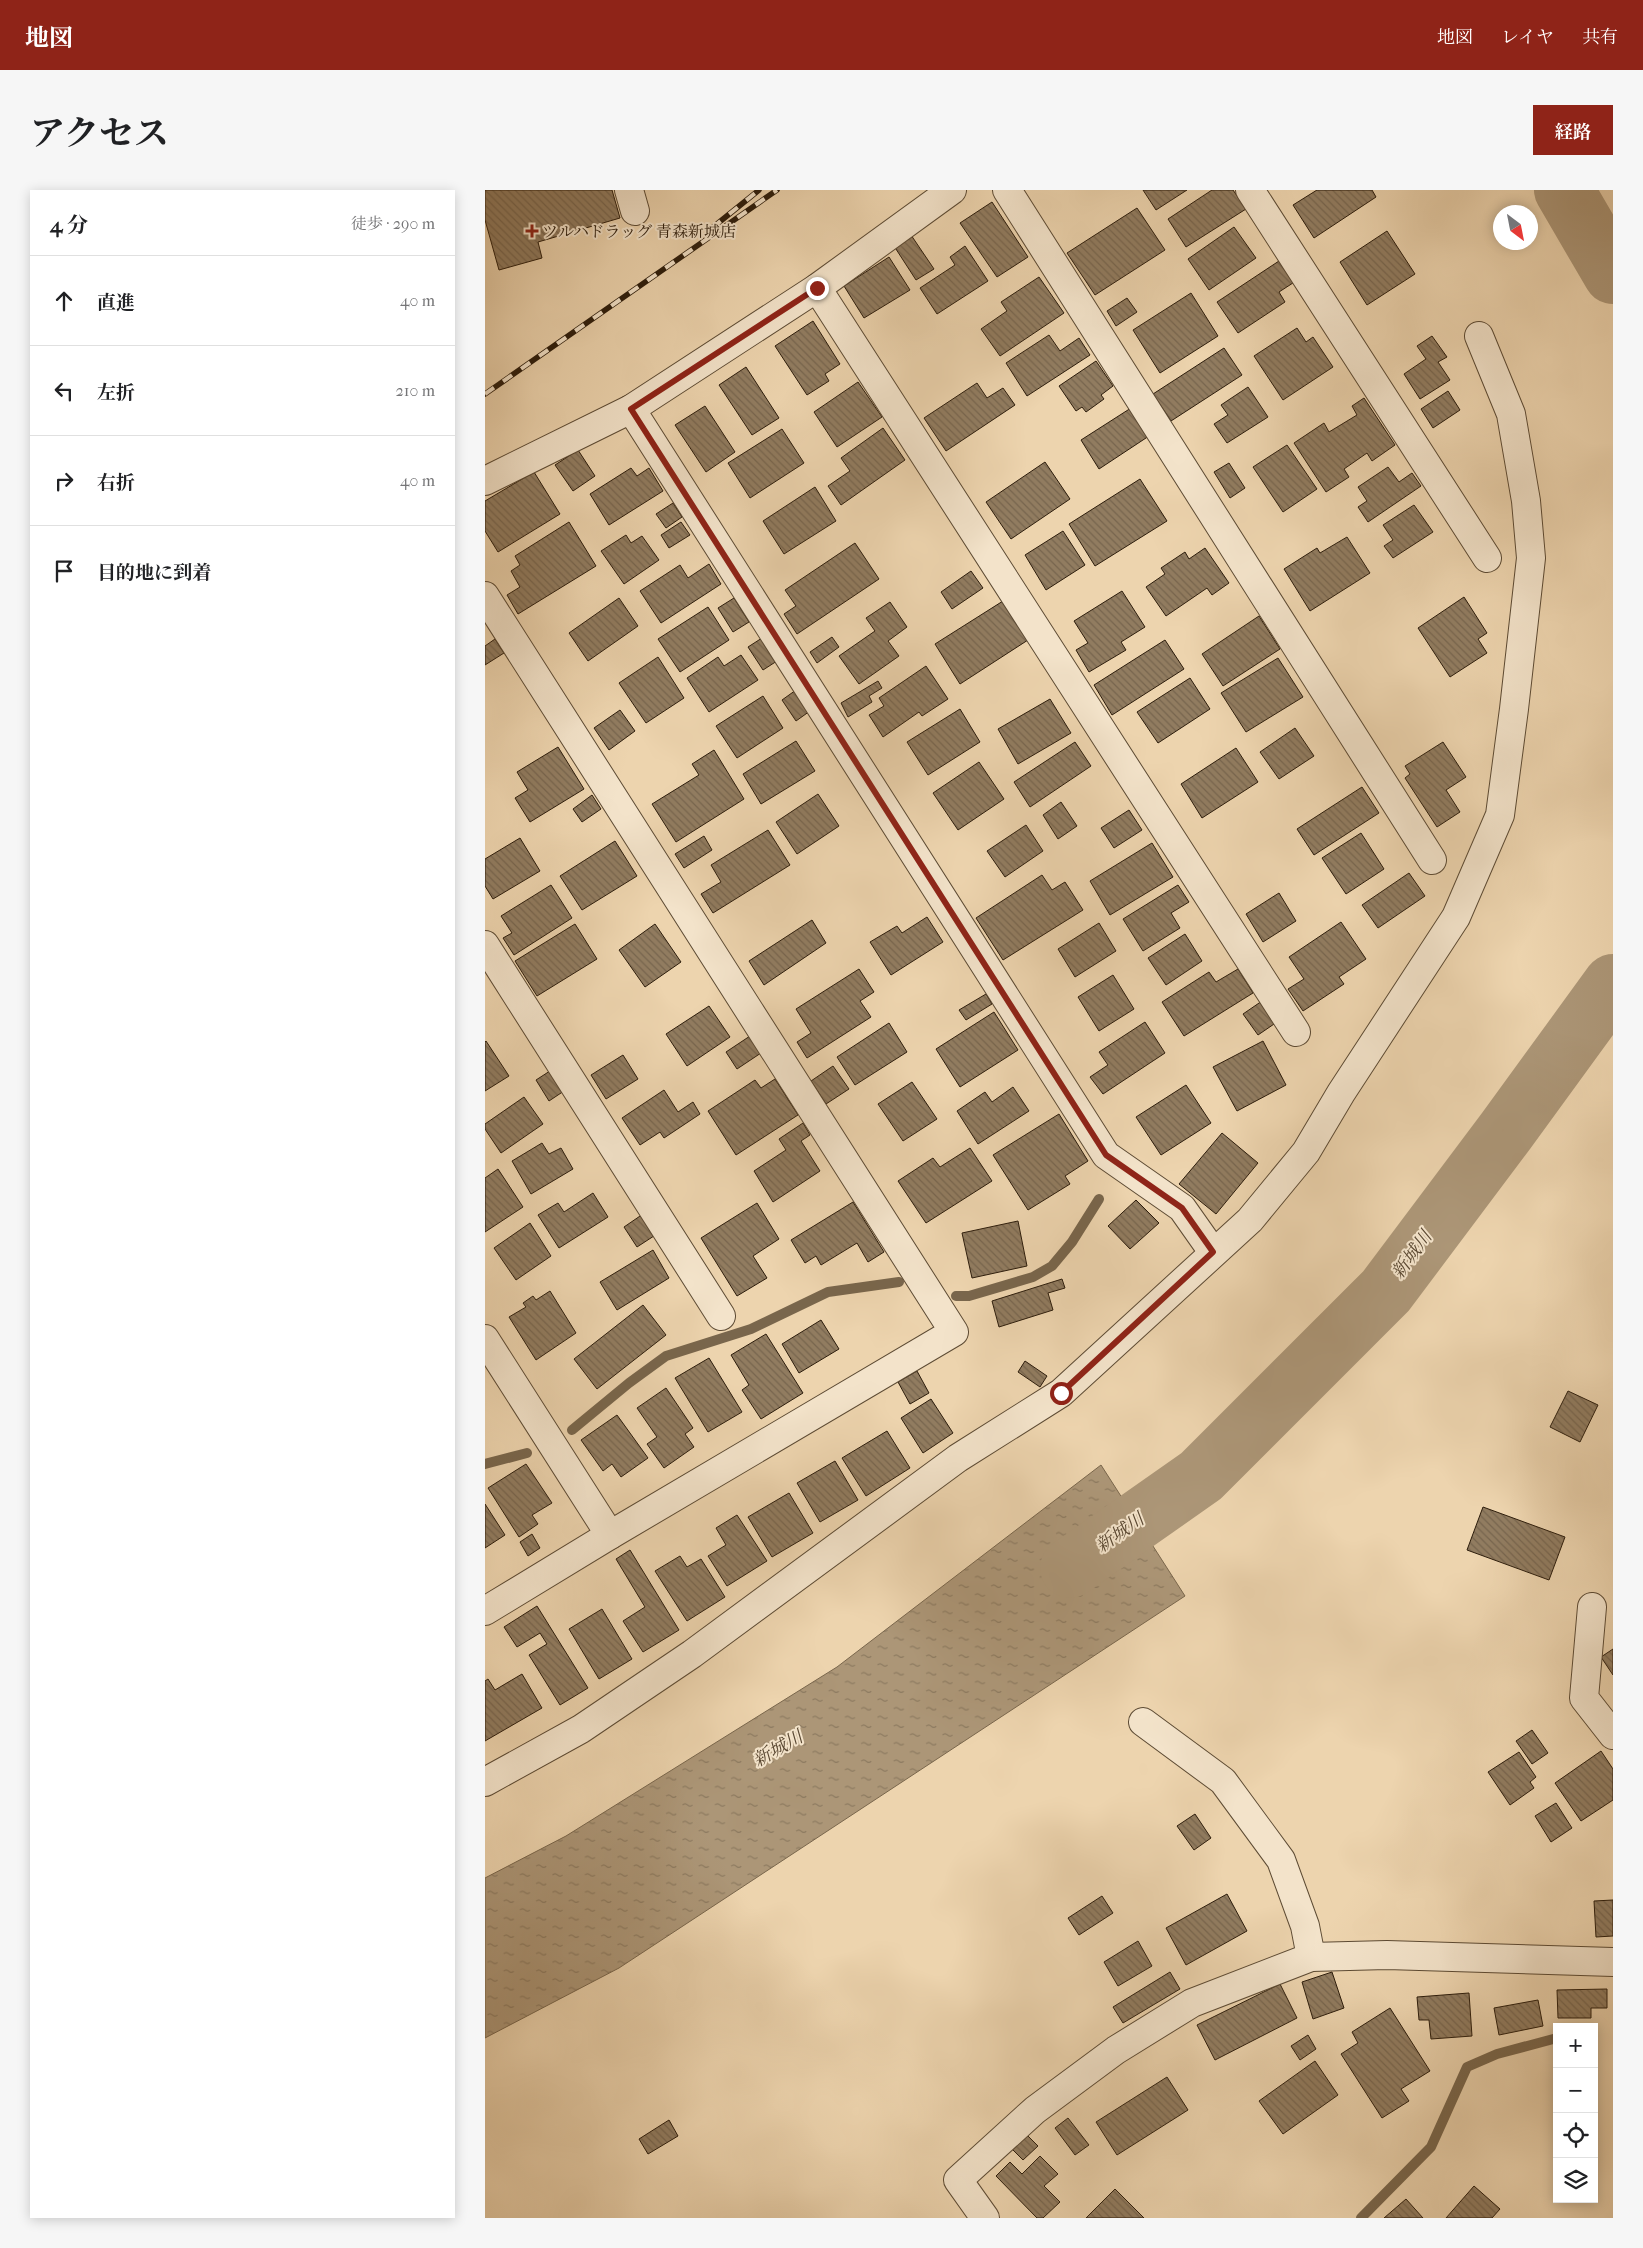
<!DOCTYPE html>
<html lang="ja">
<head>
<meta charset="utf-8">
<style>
	body { margin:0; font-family:"IM FELL French Canon","Noto Serif JP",serif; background:#f6f6f6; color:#202124 }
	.controls { position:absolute; right:15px; bottom:15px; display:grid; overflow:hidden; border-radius:0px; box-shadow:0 2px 12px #0003 }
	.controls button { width:45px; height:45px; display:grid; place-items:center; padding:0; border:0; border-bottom:1px solid #e0e0e0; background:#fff; color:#202124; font:25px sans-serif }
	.compass { position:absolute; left:1008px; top:15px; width:45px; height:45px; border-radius:50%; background:#fff; box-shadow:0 2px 12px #0003; rotate:148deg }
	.stop { position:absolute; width:15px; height:15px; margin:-11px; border:4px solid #8f2418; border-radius:50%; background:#fff }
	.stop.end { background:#8f2418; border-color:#fff; box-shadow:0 1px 5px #0008 }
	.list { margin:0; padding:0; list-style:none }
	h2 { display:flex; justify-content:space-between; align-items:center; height:65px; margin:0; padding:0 20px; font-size:21px }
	h2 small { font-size:16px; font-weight:400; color:#757577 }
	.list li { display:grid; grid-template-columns:32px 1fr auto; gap:15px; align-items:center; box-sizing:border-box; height:90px; padding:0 20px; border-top:1px solid #e0e0e0 }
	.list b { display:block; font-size:19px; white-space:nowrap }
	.list em { font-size:16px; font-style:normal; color:#757577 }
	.icon { flex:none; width:28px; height:28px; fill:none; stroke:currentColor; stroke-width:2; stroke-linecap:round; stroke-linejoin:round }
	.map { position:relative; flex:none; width:1128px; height:2028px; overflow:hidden; border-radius:0px }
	header { display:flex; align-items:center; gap:30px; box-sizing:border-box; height:70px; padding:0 25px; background:#8f2418; color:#fff }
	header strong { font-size:24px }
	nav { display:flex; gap:28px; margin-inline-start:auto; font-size:18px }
	.intro { display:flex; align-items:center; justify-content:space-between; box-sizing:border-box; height:120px; padding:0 30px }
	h1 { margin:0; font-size:35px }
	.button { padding:12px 22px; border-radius:0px; background:#8f2418; color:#fff; font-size:18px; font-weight:700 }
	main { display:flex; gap:30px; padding:0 30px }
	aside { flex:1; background:#fff; border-radius:0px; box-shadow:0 2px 12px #0003 }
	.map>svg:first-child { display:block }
	.water { fill:url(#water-ripples); stroke:#79664c }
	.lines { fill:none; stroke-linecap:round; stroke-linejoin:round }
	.stream { stroke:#79664c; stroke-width:10 }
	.river { stroke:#ac9677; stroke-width:60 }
	.building { fill:url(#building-back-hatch); stroke:#2d1d0c }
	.minor-casing { stroke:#5d4b34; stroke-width:30 }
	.minor { stroke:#f3e3ca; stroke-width:28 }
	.rail-casing { stroke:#2d1d0c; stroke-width:5.5 }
	.rail { stroke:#f3e3ca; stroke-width:4; stroke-dasharray:11; stroke-linecap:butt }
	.route { stroke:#8f2418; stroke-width:6 }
	.poi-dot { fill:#8f2418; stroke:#f3e3ca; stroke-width:2 }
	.labels { text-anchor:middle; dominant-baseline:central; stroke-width:4; stroke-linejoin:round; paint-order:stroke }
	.poi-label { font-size:16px; fill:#2d1d0c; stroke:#f3e3ca; text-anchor:start }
	.water-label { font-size:18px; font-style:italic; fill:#594731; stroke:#f3e3ca }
</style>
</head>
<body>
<header>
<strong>地図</strong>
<nav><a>地図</a><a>レイヤ</a><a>共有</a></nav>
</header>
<div class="intro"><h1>アクセス</h1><a class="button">経路</a></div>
<main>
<aside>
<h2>4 分<small>徒歩 · 290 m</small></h2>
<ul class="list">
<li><svg class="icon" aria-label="ahead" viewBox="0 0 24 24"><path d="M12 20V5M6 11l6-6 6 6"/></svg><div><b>直進</b></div><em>40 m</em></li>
<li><svg class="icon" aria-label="left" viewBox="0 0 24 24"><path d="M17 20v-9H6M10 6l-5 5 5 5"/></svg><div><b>左折</b></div><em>210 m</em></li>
<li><svg class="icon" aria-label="right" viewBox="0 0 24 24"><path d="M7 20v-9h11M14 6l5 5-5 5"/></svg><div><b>右折</b></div><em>40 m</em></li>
<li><svg class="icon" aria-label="arrive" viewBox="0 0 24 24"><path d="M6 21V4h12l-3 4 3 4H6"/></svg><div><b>目的地に到着</b></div></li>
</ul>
</aside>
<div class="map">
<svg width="1128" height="2028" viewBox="0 0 1128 2028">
	<defs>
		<pattern id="water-ripples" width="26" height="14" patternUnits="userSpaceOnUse" patternTransform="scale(1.25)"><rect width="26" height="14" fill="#ac9677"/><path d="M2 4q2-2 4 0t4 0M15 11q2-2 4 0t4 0" fill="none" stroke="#8c7a60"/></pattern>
		<pattern id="building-back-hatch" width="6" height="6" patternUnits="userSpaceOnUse" patternTransform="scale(1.25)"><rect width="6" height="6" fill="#917c60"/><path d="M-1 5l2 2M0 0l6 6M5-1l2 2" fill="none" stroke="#77654e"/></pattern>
	</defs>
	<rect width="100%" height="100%" fill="#edd4ae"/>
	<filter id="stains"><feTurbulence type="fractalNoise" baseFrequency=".004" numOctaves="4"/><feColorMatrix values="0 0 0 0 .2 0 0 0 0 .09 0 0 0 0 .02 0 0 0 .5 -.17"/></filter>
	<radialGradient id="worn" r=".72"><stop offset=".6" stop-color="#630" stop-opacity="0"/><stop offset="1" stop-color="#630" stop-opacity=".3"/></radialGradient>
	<!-- water -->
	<path class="water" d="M616 1275 700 1406 134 1778 0 1848V1688L81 1646 352 1477Z"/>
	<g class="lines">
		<!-- stream -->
		<g class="stream">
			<path d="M471 1106H484L548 1087 567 1076 587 1052 614 1009"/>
			<path d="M87 1240 144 1193 181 1166 266 1139 343 1102 414 1092"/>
			<path d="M0 1274 42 1263"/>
			<path d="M876 2028 946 1957 982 1877 1012 1864 1072 1848"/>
		</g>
		<!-- river -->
		<g class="river">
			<path d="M1079 0 1128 84"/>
			<path d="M585 1378 716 1286 901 1101 1021 941 1128 794"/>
		</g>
	</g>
	<!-- building -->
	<g class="building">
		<path d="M0 0H127L135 28 53 52 57 68 14 80 0 30Z"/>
		<path d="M658 0H702L671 20Z"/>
		<path d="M727 0H748L761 19 701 57 683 29Z"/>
		<path d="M832 0H887L891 7 829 48 808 15Z"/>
		<path d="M507 12 543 67 512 87 475 33Z"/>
		<path d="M652 18 680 60 610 105 582 63Z"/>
		<path d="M749 37 771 68 724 100 703 69Z"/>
		<path d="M902 41 930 84 882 115 855 72Z"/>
		<path d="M426 45 449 79 431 90 409 56Z"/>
		<path d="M480 56 503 91 452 124 435 98 470 75 465 67Z"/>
		<path d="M404 67 425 100 379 128 359 96Z"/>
		<path d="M797 69 811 91 794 102 800 112 753 143 732 112Z"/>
		<path d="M554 87 579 123 515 166 496 139 522 121 516 112Z"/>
		<path d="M706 103 733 146 675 183 648 140Z"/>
		<path d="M642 108 652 122 631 136 622 121Z"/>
		<path d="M328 131 355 174 340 184 344 191 322 205 290 156Z"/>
		<path d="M812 138 821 152 828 147 848 177 798 210 769 166Z"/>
		<path d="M564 145 575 161 594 148 605 165 542 206 521 173Z"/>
		<path d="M947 146 962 167 953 172 965 190 935 209 919 184 941 169 932 156Z"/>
		<path d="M739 158 757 185 686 231 668 204Z"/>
		<path d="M611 171 628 196 616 205 619 209 601 222 597 217 591 221 574 196Z"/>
		<path d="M261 177 294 228 267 245 234 195Z"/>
		<path d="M373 192 397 227 352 257 329 222Z"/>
		<path d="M492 193 502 208 518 198 530 215 461 261 439 228Z"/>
		<path d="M763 197 783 227 742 253 729 234 743 225 736 215Z"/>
		<path d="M963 201 975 220 948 238 936 219Z"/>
		<path d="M879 208 910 255 887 271 882 263 859 279 864 287 841 302 809 253 839 233 844 242 872 225 867 216Z"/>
		<path d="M220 216 250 262 221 282 190 235Z"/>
		<path d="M646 218 664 246 614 279 596 250Z"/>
		<path d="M398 238 420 270 356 315 343 296 365 281 356 268Z"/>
		<path d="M297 239 319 273 265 308 243 273Z"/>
		<path d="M802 255 832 299 798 322 768 277Z"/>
		<path d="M93 260 110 286 88 301 70 275Z"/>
		<path d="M560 272 585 309 526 349 501 312Z"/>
		<path d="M744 273 760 298 745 308 729 282Z"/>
		<path d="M903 277 914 292 927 283 936 296 883 332 873 317 882 311 873 297Z"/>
		<path d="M146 278 152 286 164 278 178 301 124 335 105 304Z"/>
		<path d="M49 282 75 324 13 362 0 341V311Z"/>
		<path d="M655 289 682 331 610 376 584 334Z"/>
		<path d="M330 297 351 331 299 364 278 331Z"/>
		<path d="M188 313 197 327 181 338 171 324Z"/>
		<path d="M929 315 948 342 908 368 899 356 908 350 898 335Z"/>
		<path d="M84 332 111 376 33 424 22 405 35 397 26 381 35 375 30 366Z"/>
		<path d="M196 332 205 345 184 358 176 345Z"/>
		<path d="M578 341 600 375 561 400 540 365Z"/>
		<path d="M141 345 146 353 157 346 174 370 139 394 116 361Z"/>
		<path d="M862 347 885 383 825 421 799 379 832 358 835 363Z"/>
		<path d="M370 353 394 389 312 444 299 424 311 416 300 400Z"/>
		<path d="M720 358 744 393 727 405 722 398 681 426 661 397 680 384 676 378 700 362 704 369Z"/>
		<path d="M224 374 236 394 176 433 155 401 195 375 203 388Z"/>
		<path d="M486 381 498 398 467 419 456 402Z"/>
		<path d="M637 401 660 437 636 452 641 460 604 482 591 460 603 453 589 431Z"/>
		<path d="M979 407 1002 443 993 449 1002 463 965 487 933 438Z"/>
		<path d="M134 408 153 436 103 471 84 443Z"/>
		<path d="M249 408 264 432 248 442 233 418Z"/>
		<path d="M518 411 543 450 475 494 450 454Z"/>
		<path d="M405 412 422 437 403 451 414 466 374 494 354 466 390 441 381 428Z"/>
		<path d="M223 417 244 450 195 482 173 449Z"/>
		<path d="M774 426 795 459 738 496 717 464Z"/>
		<path d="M347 447 354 457 332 473 325 462Z"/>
		<path d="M277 448 292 471 278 480 263 457Z"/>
		<path d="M10 449 19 463 0 475V456Z"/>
		<path d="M680 450 699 479 627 525 609 495Z"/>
		<path d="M256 465 273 490 224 522 202 488 233 467 239 476Z"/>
		<path d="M173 467 199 508 161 533 134 493Z"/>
		<path d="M793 468 818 507 761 542 736 503Z"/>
		<path d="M441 476 463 509 437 526 434 522 398 547 384 525 399 516 394 508Z"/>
		<path d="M705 488 725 519 673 553 652 522Z"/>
		<path d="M393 491 397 498 384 506 387 512 363 527 356 513Z"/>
		<path d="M311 500 325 521 311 531 297 510Z"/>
		<path d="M278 506 298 538 252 568 231 536Z"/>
		<path d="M565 509 586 543 533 574 513 539Z"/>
		<path d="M475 519 495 552 443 585 422 552Z"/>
		<path d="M135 520 150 541 124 560 109 538Z"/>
		<path d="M810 538 829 566 794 589 775 562Z"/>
		<path d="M311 551 330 581 276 614 258 584Z"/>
		<path d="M590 552 606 576 545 617 529 592Z"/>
		<path d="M958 552 981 587 961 600 975 622 952 637 920 588 925 584 920 576Z"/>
		<path d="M73 557 99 599 45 632 30 608 43 600 32 582Z"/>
		<path d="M751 558 773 592 717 628 696 594Z"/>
		<path d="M229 560 259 609 191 652 167 614 214 585 207 574Z"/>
		<path d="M494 572 519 609 473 640 448 603Z"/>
		<path d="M877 597 894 623 829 665 812 639Z"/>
		<path d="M333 604 354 636 312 664 291 632Z"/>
		<path d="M107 605 116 619 97 632 88 619Z"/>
		<path d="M576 612 592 636 573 649 558 625Z"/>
		<path d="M644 620 657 640 629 658 616 638Z"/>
		<path d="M541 635 558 661 520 687 502 661Z"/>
		<path d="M283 640 305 675 228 723 216 704 236 692 226 675Z"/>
		<path d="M876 643 899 679 861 704 837 668Z"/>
		<path d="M219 646 227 660 199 678 190 664Z"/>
		<path d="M35 648 55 681 8 709 0 696V669Z"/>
		<path d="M130 651 152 686 97 720 75 686Z"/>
		<path d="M667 653 688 687 625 725 605 691Z"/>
		<path d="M924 683 940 706 893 738 877 715Z"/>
		<path d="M557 685 567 700 580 692 598 720 518 770 491 728Z"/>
		<path d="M66 695 87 728 29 765 18 748 27 743 16 726Z"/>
		<path d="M693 695 704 712 686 723 695 738 658 761 638 729Z"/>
		<path d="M794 703 811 731 778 752 761 724Z"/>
		<path d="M442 727 458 752 406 785 385 752 412 736 417 743Z"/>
		<path d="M327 730 341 753 279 795 264 771Z"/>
		<path d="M856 732 881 769 854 787 859 794 818 821 803 799 819 789 804 767Z"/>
		<path d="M614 733 631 761 590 787 573 759Z"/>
		<path d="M90 734 112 769 52 806 30 771Z"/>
		<path d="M170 734 196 772 160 797 134 760Z"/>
		<path d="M700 744 717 771 681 795 663 768Z"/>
		<path d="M374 779 389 802 375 811 386 827 322 868 312 852 326 843 311 819Z"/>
		<path d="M753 779 768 803 699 846 677 812 724 782 731 792Z"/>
		<path d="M628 785 649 819 614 841 593 807Z"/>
		<path d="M501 804 507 814 481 830 474 820Z"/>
		<path d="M777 811 792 832 773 845 758 824Z"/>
		<path d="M224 816 245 847 202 876 181 844Z"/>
		<path d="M509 822 533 860 475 897 451 859Z"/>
		<path d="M660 832 680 863 618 904 605 887 623 875 614 862Z"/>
		<path d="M404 833 422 862 370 895 352 867Z"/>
		<path d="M265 846 276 863 252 879 241 862Z"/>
		<path d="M1 851 24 886 0 901V852Z"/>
		<path d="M778 851 801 895 752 921 728 877Z"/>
		<path d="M138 865 153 889 121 909 106 885Z"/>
		<path d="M348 876 364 899 341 914 326 891Z"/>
		<path d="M68 879 82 899 64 911 51 890Z"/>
		<path d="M290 889 313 925 251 965 223 921 270 890 276 898Z"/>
		<path d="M427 892 452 929 418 951 393 914Z"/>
		<path d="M701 895 726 933 676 965 651 927Z"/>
		<path d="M528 897 544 921 493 954 472 921 500 902 507 912Z"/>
		<path d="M179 900 193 922 208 912 215 924 179 948 175 942 155 955 137 928Z"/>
		<path d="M39 907 58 934 16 963 0 939V934Z"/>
		<path d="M574 924 603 971 580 986 585 994 543 1020 508 965Z"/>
		<path d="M318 933 325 945 316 951 335 981 288 1012 269 981 301 960 294 949Z"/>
		<path d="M737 943 773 973 731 1024 694 994Z"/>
		<path d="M57 953 64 964 76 958 88 979 46 1004 27 971Z"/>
		<path d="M485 958 507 991 441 1033 413 991 448 968 455 977Z"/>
		<path d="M13 979 38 1017 0 1042V988Z"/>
		<path d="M108 1003 123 1027 74 1058 53 1025 73 1013 79 1022Z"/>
		<path d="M651 1010 674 1033 645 1059 623 1036Z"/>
		<path d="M368 1012 399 1062 383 1072 372 1053 336 1075 331 1066 320 1073 306 1050Z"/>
		<path d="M272 1013 294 1049 268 1066 282 1088 252 1106 216 1048Z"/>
		<path d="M158 1024 172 1044 152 1057 139 1037Z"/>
		<path d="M533 1031 542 1076 487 1088 477 1043Z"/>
		<path d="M45 1033 66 1066 31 1090 9 1058Z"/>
		<path d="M168 1060 184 1088 132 1120 115 1092Z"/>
		<path d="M577 1089 580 1098 563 1103 568 1120 514 1137 507 1111Z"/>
		<path d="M65 1101 91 1143 51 1170 24 1127 41 1117 38 1113 48 1106 51 1110Z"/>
		<path d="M158 1115 181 1145 112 1199 89 1169Z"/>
		<path d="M336 1130 354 1159 314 1183 297 1154Z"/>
		<path d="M281 1144 318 1203 276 1229 257 1200 264 1195 246 1165Z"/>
		<path d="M224 1168 257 1222 223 1242 190 1188Z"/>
		<path d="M540 1171 562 1186 555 1197 533 1182Z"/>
		<path d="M432 1181 444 1203 425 1214 413 1192Z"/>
		<path d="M181 1198 208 1238 200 1244 209 1257 179 1278 162 1254 172 1247 152 1218Z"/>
		<path d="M1083 1201 1113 1215 1095 1252 1065 1237Z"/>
		<path d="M446 1209 468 1243 438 1263 416 1228Z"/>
		<path d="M132 1225 163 1268 136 1287 127 1274 118 1281 96 1250Z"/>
		<path d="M402 1241 425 1278 381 1306 357 1268Z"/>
		<path d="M350 1271 373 1310 335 1332 312 1293Z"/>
		<path d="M41 1274 67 1313 47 1325 53 1334 34 1347 3 1298Z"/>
		<path d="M304 1303 328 1343 287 1367 263 1327Z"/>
		<path d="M0 1314 20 1345 0 1358Z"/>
		<path d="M998 1317 1080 1347 1064 1390 982 1360Z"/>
		<path d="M252 1325 282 1371 242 1396 223 1366 241 1355 231 1338Z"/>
		<path d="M47 1344 55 1358 43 1366 35 1352Z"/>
		<path d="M145 1360 194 1440 158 1462 138 1431 160 1417 131 1369Z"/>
		<path d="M195 1366 202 1377 216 1369 240 1407 202 1431 170 1381Z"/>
		<path d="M52 1416 103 1498 75 1515 44 1465 62 1454 55 1443 32 1457 19 1437Z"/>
		<path d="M117 1419 147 1469 114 1489 84 1439Z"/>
		<path d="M1128 1459V1485L1116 1467Z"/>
		<path d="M37 1484 57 1518 0 1551V1491L3 1489 10 1500Z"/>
		<path d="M1047 1540 1063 1563 1047 1574 1031 1551Z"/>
		<path d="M1116 1561 1128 1579V1610L1096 1631 1070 1593Z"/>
		<path d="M1034 1562 1051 1587 1045 1592 1049 1598 1025 1615 1003 1582Z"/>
		<path d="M1071 1613 1087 1638 1066 1652 1050 1626Z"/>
		<path d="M710 1624 726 1648 709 1660 692 1636Z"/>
		<path d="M742 1704 762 1741 701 1775 681 1738Z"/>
		<path d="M617 1706 628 1723 594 1745 583 1728Z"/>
		<path d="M1128 1710V1746L1111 1747 1109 1711Z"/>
		<path d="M653 1751 667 1776 633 1796 619 1772Z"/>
		<path d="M685 1782 695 1799 638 1833 628 1817Z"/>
		<path d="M847 1782 859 1818 828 1829 817 1792Z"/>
		<path d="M795 1794 812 1828 730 1870 712 1835Z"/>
		<path d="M1122 1799V1818H1106V1828H1073L1072 1800Z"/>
		<path d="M984 1803 987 1846 946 1849 944 1830H934L932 1807Z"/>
		<path d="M1053 1810 1058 1836 1014 1845 1009 1818Z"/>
		<path d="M905 1818 945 1881 916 1899 924 1911 897 1928 856 1864 873 1853 867 1842Z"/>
		<path d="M823 1845 831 1859 815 1870 806 1856Z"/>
		<path d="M830 1871 853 1905 798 1944 774 1911Z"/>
		<path d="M682 1887 703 1920 632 1965 611 1932Z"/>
		<path d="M583 1928 604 1955 590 1965 570 1938Z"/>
		<path d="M184 1930 193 1946 163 1964 154 1949Z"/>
		<path d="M540 1943 553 1956 538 1970 525 1957Z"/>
		<path d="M555 1966 573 1984 559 1996 575 2012 558 2028H552L511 1986 525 1972 537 1984Z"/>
		<path d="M989 1996 1015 2019 1007 2028H961Z"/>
		<path d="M630 1999 659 2028H601Z"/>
		<path d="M921 2009 938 2028H899Z"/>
	</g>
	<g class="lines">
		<!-- minor casing -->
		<g class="minor-casing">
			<g id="minor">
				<path d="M144 0 150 21"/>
				<path d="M522 0 947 670"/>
				<path d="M765 0 1002 368"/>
				<path d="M332 98 811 842"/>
				<path d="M146 219 621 965 697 1018 728 1062"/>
				<path d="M0 291 146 219 332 98 467 0"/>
				<path d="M0 406 469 1142 125 1345 0 1421"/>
				<path d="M0 755 236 1126"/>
				<path d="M0 1149 125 1345"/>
				<path d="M1107 1417 1099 1508 1128 1545"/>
				<path d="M658 1532 738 1591 796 1670 820 1736 826 1767 902 1765 1128 1772"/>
				<path d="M0 1592 96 1539 207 1464 473 1268 576 1203 765 1030 821 962 856 903 971 727 1015 625 1029 519 1046 368 1041 311 1026 224 994 146"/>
				<path d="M500 2028 473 1990 550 1920 631 1860 707 1813 826 1767"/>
			</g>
		</g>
		<!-- minor -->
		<use href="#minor" class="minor"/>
		<!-- rail casing -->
		<g class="rail-casing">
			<g id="rail">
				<path d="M227 38 274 0"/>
				<path d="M0 204 292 0"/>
			</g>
		</g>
		<!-- rail -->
		<use href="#rail" class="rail"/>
	</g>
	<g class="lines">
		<!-- route -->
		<path class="route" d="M332 98 146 219 621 965 697 1018 728 1062 576 1203"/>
	</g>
	<!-- markers -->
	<path class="poi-dot" d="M44.5 33.5h5v5h5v5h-5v5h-5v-5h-5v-5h5z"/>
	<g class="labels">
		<!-- poi labels -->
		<g class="poi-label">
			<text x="57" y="41">ツルハドラッグ 青森新城店</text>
		</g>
		<!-- water labels -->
		<g class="water-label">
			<text transform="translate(927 1065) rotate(-54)">新城川</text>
			<text transform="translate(635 1343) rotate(-35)">新城川</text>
			<text transform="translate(293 1559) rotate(-30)">新城川</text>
		</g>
	</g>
	<rect width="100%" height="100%" filter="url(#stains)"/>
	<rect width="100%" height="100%" fill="url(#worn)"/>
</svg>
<div class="controls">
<button>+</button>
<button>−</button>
<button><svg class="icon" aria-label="locate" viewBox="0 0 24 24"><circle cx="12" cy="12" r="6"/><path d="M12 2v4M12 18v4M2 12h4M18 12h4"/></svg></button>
<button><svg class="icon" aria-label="layers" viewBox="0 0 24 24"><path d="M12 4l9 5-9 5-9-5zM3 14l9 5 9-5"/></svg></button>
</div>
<svg class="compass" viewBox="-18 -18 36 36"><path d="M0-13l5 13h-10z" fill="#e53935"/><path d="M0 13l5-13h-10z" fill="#757577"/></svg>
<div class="stop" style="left:576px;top:1203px"></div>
<div class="stop end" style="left:332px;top:98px"></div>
</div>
</main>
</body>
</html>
